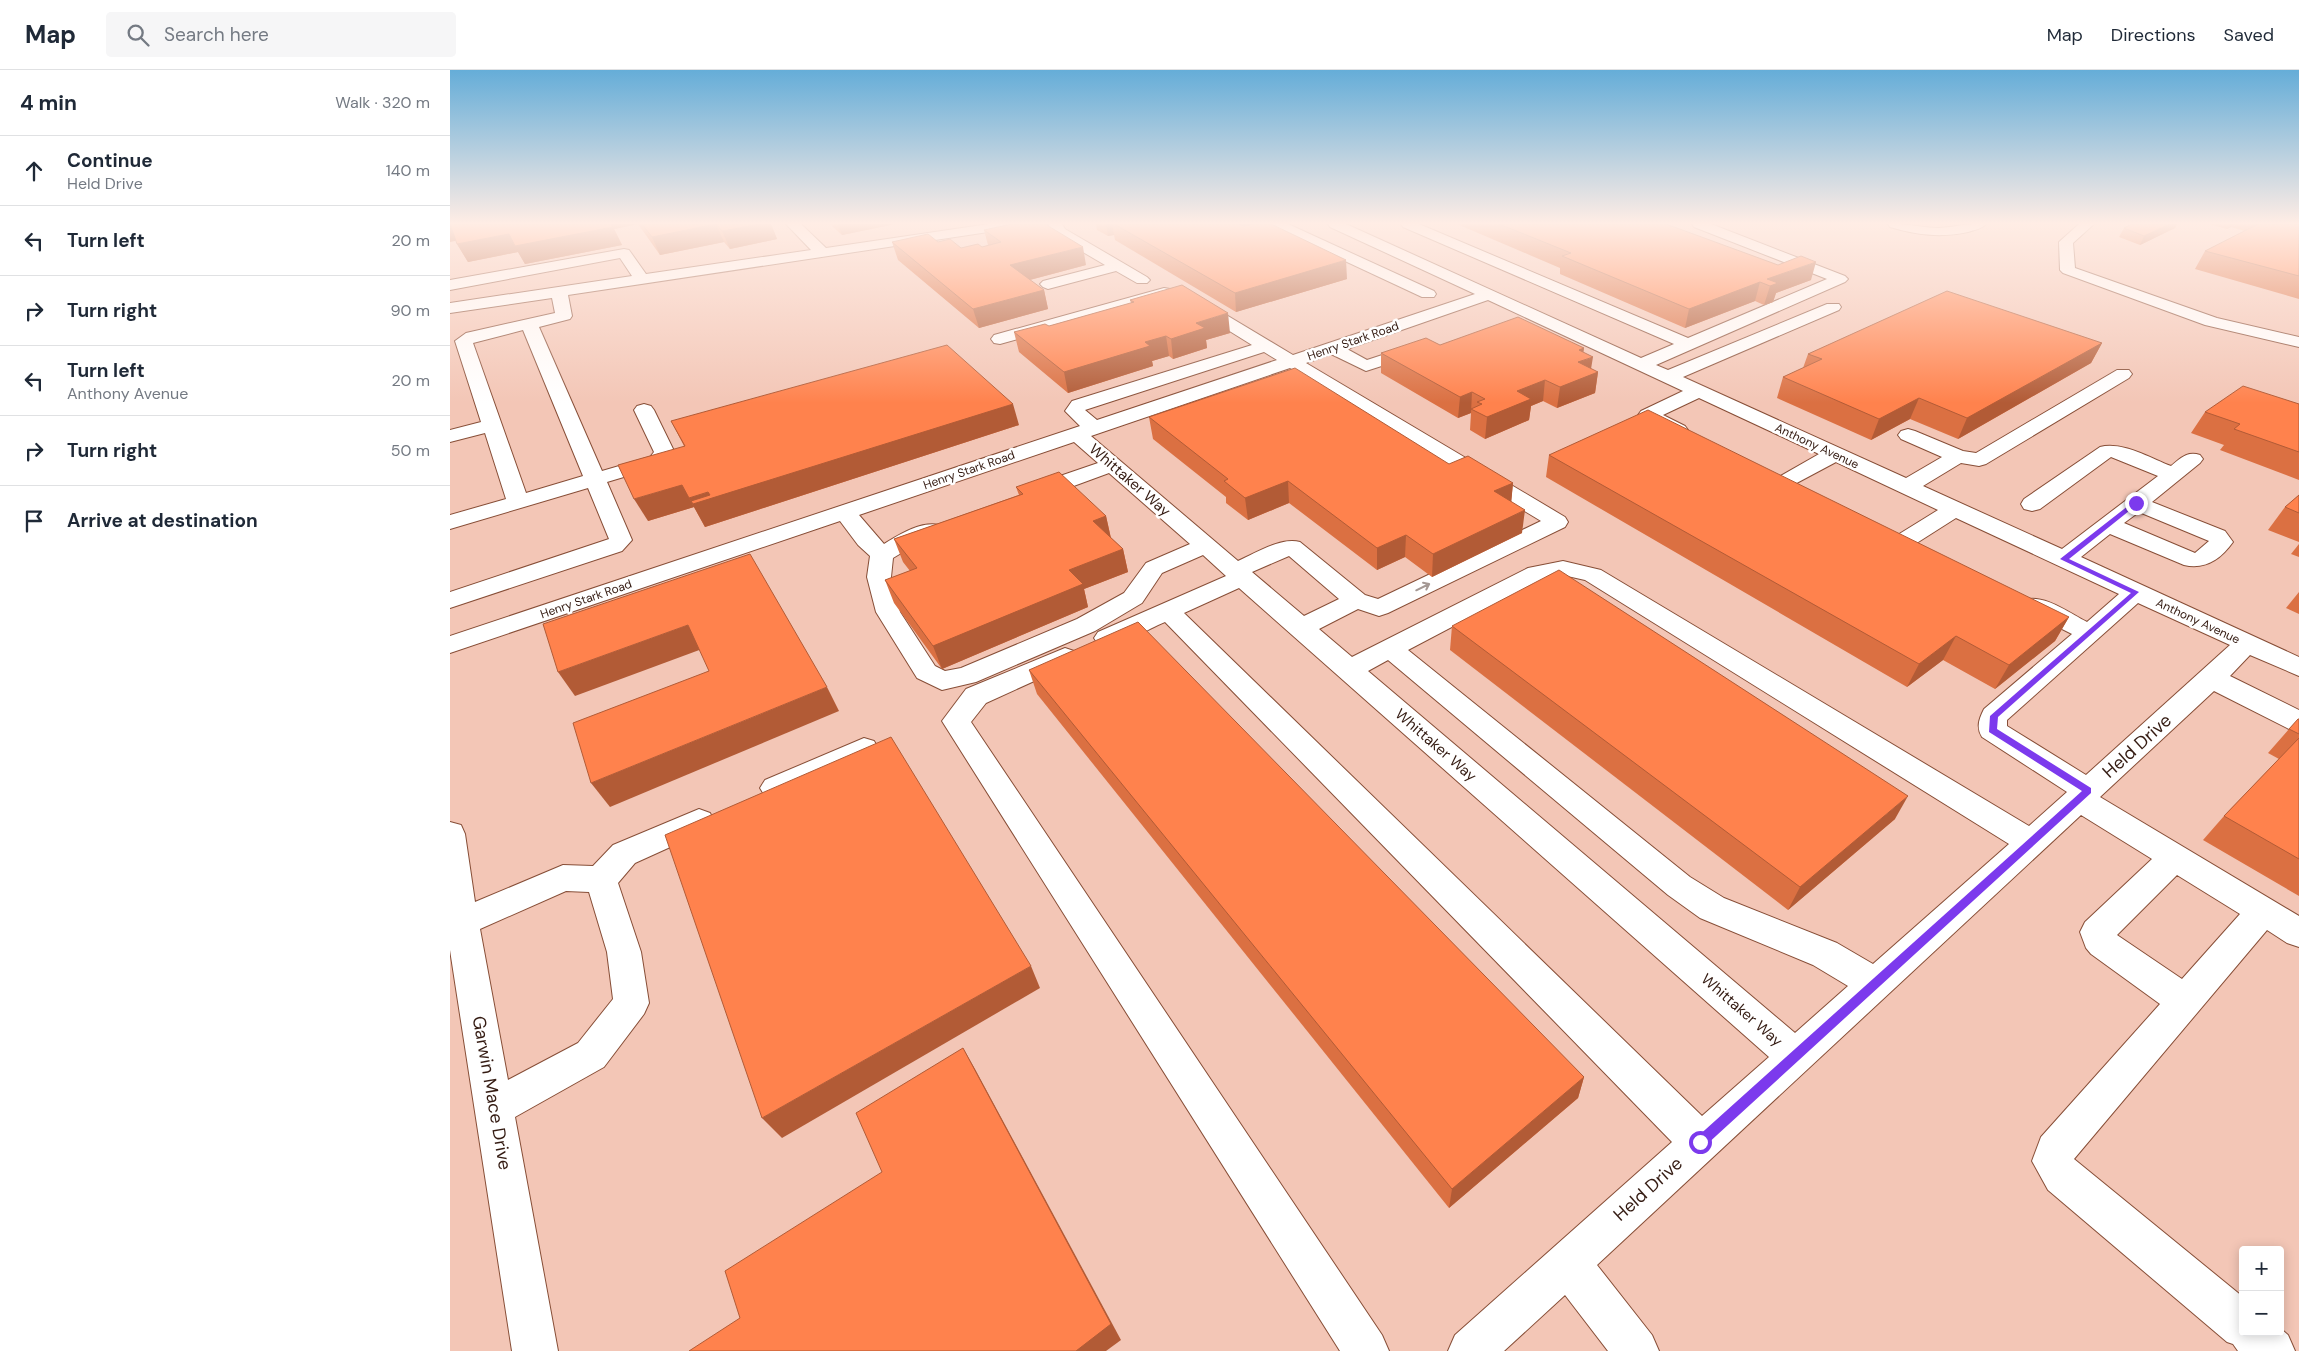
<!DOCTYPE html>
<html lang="en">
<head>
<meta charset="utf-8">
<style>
	body { margin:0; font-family:"DM Sans",sans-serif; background:#f6f6f7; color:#1f2937 }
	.controls { position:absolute; right:15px; bottom:15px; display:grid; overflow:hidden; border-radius:5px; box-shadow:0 2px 12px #0003 }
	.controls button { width:45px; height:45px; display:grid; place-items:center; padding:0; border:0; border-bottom:1px solid #e0e1e3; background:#fff; color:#1f2937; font:25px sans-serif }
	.stop { position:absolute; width:15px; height:15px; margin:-11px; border:4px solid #7c3aed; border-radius:50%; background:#fff }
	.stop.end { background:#7c3aed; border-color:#fff; box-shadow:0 1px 5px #0008 }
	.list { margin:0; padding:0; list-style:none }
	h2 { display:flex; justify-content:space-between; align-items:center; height:65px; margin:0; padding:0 20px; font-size:21px }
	h2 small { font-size:16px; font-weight:400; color:#747a83 }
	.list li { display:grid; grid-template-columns:32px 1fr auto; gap:15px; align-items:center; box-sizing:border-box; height:70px; padding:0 20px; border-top:1px solid #e0e1e3 }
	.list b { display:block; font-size:19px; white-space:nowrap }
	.list p { margin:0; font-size:16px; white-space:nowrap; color:#747a83 }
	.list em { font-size:16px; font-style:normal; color:#747a83 }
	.icon { flex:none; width:28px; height:28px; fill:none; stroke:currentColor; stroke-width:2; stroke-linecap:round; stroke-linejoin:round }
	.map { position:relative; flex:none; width:1849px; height:1281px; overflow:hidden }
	header { display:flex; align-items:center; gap:30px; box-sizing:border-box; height:70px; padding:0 25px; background:#fff; border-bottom:1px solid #e0e1e3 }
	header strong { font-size:24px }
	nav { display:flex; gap:28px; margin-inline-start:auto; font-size:18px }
	.search { width:350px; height:45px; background:#f6f6f7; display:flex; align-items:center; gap:12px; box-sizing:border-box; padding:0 18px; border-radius:5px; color:#747a83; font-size:19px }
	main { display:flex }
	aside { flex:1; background:#fff }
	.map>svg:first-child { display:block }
	.built { fill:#f3c6b6; fill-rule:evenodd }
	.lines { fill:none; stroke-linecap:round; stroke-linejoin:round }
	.minor-casing { stroke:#874e37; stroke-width:2 }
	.minor { fill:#fff; fill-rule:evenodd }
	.wall { fill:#db7042 }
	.shaded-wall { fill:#b25b36 }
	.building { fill:#ff824d; stroke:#b25b36 }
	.oneway { stroke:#a49894 }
	.route { fill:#7c3aed }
	.labels { text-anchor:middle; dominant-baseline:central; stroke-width:5; stroke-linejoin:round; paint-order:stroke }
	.far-street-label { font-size:12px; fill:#341b12; stroke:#fff }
	.street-label { font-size:15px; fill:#341b12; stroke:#fff }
	.near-street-label { font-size:18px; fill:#341b12; stroke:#fff }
</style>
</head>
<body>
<header>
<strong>Map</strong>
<div class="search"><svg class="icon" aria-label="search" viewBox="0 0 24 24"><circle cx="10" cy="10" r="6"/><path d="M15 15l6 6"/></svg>Search here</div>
<nav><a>Map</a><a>Directions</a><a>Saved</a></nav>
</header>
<main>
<aside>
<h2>4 min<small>Walk · 320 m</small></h2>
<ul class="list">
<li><svg class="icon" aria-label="ahead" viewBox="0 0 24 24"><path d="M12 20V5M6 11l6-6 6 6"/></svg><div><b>Continue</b><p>Held Drive</p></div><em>140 m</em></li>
<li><svg class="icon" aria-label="left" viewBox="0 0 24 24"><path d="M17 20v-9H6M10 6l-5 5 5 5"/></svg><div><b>Turn left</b></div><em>20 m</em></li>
<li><svg class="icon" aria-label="right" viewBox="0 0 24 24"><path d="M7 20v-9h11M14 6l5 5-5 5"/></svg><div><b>Turn right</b></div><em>90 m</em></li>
<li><svg class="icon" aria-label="left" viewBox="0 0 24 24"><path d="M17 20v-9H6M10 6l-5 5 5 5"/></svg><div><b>Turn left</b><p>Anthony Avenue</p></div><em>20 m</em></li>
<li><svg class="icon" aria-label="right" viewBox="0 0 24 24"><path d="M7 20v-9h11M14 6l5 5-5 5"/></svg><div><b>Turn right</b></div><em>50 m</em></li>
<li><svg class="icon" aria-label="arrive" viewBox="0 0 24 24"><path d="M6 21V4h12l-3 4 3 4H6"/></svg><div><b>Arrive at destination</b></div></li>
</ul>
</aside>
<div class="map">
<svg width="1849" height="1281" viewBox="0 0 1849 1281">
	<rect width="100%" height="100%" fill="#ffd6c6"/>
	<!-- built -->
	<path class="built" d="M0 154H1849V1281H0ZM1793 1180H1830V1262H1793Z"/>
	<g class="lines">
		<!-- minor casing -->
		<g class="minor-casing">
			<g id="minor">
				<path d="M336 154H351L376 178 539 154H572L565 158 118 225 122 246 120 249 89 257 152 401 200 387 204 382 184 340 187 336 194 334 201 336 204 340 225 383 214 395 157 412 182 470 172 481 0 538V522L159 469 138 418 0 459V445L56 429 35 363 0 372V360L31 352 5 271 16 263 105 243 102 228 0 243V233L182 206 170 188 0 220V210L174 179 179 180 196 204 361 180ZM73 260 133 406 76 423 23 273Z"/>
				<path d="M598 154H612L615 159 697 207 700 210 697 213H687L666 201 598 219 593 217 590 214 593 211 655 195 604 165Z"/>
				<path d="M820 154H838L984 221 986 224 984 227H972L822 157Z"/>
				<path d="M878 154H896L1191 288 1224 274 953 157 951 154H969L1238 268 1377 209 1244 157 1242 154H1261L1395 206 1398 209 1395 212 1206 295 1218 300 1377 234H1389L1391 237 1389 240 1233 307 1456 408 1492 387 1451 369 1448 365 1451 361 1458 359 1465 361 1513 381 1526 383 1667 300H1679L1682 304 1679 308 1536 394 1529 396 1511 393 1473 416 1612 479 1708 406 1661 387 1590 439 1582 441 1574 439 1571 434 1574 429 1650 377C1672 371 1700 388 1721 396 1731 388 1737 381 1750 385L1753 389 1750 393 1702 432 1775 461 1783 472C1771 489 1755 500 1734 495L1660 464 1631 487 1849 587V606L1800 585 1780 606 1849 640V662L1839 659 1764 621 1650 727 1849 846V877L1837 873 1817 860 1624 1089 1793 1227V1262H1830V1258L1838 1265 1845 1281H1788L1783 1274 1777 1272 1598 1120 1582 1091 1591 1067 1710 934 1641 884 1636 878 1630 862 1635 852 1702 789 1631 745 1147 1195 1202 1265 1209 1281H1158L1115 1225 1054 1281H998L1005 1265 1222 1072 715 552C695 560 669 579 648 574L644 568 648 562 776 506 753 485 712 503 692 533 645 561 526 612 492 620 467 608 426 542 417 507 420 486 408 475 390 451 0 583V566L630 356 615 341 622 331 802 275 728 229 714 228 550 274 544 273 541 269 544 265 714 218 738 222 843 285 1025 224 880 157ZM1038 230 1233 321 1191 341 1188 345 1191 349C1204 356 1220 368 1235 364L1238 360 1235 356 1213 345 1249 328 1369 384 1327 408 1323 412 1327 416 1334 418 1341 416 1386 392 1488 440 1446 466 1443 471 1446 476 1454 478 1462 476 1506 448 1669 524 1637 552C1619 543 1595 524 1574 530L1571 535 1574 540 1622 564 1534 639C1529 649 1526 657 1532 667L1617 722 1579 756 1151 500 1113 491 1078 498 902 587 869 559 908 539 929 546 938 543 1115 457 1118 452 1115 447 856 293 881 284 916 301 972 283 975 279 972 275 966 274 917 290 897 279ZM814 282 827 290 647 350 635 340ZM840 298 1091 451 928 529 915 525 850 472C831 467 806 483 788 491L641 366ZM624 372 648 393 575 418 572 423 575 428 583 429 591 428 659 403 740 474 696 493 674 523 627 549 511 598 495 601 485 596 450 542 441 507 443 488 468 473 489 465 492 460 489 455C470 451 449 465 434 474L409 445ZM1689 442 1759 471 1745 483 1674 453ZM839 486 889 529 854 546 802 502ZM1113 505 1135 510 1559 774 1423 894 1387 873 1274 828 1240 807 958 580 1093 509ZM789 518 1319 987 1252 1046 734 543ZM1688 533 1780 575 1636 705 1557 656V650ZM938 590 1218 825 1250 848 1363 895 1398 916 1345 963 918 601ZM1727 805 1790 844 1732 909 1667 865Z"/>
				<path d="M1438 154C1455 153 1472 158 1489 158 1505 157 1520 153 1536 154 1532 159 1524 160 1518 162 1491 168 1467 165 1440 157Z"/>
				<path d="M1629 154H1644L1623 173 1625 198 1767 248 1849 267V277L1755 255 1613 203 1610 200 1609 172Z"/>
				<path d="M615 578 624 581 628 587 624 593 536 633 521 652 932 1265 939 1281H890L492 651 516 619Z"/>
				<path d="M414 668 424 671 428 678 424 685 325 729 315 726 310 718 315 710Z"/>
				<path d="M249 739 260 743 264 751 260 759 185 793 168 813 191 882 199 933 194 944 154 997 65 1047 108 1281H62L0 880V752L11 755 15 764 25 832 113 795 143 796 163 775ZM116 821 139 822 157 882 163 929 128 973 58 1010 30 859Z"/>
			</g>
		</g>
		<!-- minor -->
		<use href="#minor" class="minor"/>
	</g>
	<!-- wall -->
	<g class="wall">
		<path d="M0 154H321L327 169 280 179 274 172 210 185 188 154 164 159 172 175 75 194 68 182 18 192 7 174Z"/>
		<path d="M380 154H445L392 165Z"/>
		<path d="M646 154H821L897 209 786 242 665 170 664 165 658 166 647 160Z"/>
		<path d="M1007 154H1216L1361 210 1326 223 1323 232 1314 235 1305 231 1235 258 1110 204V198Z"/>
		<path d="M1682 154H1727L1725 158 1690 175 1669 167 1674 158Z"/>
		<path d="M1758 154H1849V229L1745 199 1755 181 1795 161 1781 157 1777 159Z"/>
		<path d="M534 160 636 195 580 210 594 220 598 239 529 258 448 190 442 172H488L511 178 532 177 538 175Z"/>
		<path d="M680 230 780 263 756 270 757 278 723 289 719 286 702 291 703 296 618 323 569 282 564 262 599 256 681 233Z"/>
		<path d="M1652 273 1641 293 1508 369 1460 349 1421 370 1327 328 1333 307 1353 298 1358 284Z"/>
		<path d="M990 275 1134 278 1133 282 1141 299 1148 302 1145 323 1107 338 1093 331 1081 336 1079 350 1035 369 1020 360 1021 343 1008 348 931 303V283Z"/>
		<path d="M1849 334V410L1770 380 1774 375 1741 363 1755 342Z"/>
		<path d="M699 347 999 394 1063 413 1061 432 1072 463 982 507 955 487 927 500 839 433 798 450 776 433V427L703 369Z"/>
		<path d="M221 351 569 355 255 457 244 437 198 451 234 376Z"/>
		<path d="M1099 385 1619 547 1605 571 1545 619 1493 590 1457 617 1096 407Z"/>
		<path d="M566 417 656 446 661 468 673 479 678 502 634 519 638 537 492 599 444 533 435 510 460 501 453 492 444 469 569 425Z"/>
		<path d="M1849 425V472L1818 460 1835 437Z"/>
		<path d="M1849 474V487L1841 484Z"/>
		<path d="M1849 522V544L1836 538Z"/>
		<path d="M1002 556 1445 749 1338 840 1000 580Z"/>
		<path d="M579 600 1134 1007 1128 1028 999 1138 587 624Z"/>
		<path d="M1849 649V826L1753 770 1774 746 1829 689 1818 683 1839 659Z"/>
	</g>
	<!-- shaded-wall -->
	<g class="shaded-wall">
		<path d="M0 154 10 170 0 172Z"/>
		<path d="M159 154H188L164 159 172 175 75 194 68 182 18 192 7 174 59 164Z"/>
		<path d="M266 154 274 172 210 185 202 167Z"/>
		<path d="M311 154H321L327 169 280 179 272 161Z"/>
		<path d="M388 154H445L392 165Z"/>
		<path d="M656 154H662L664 165 658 166Z"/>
		<path d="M773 154H807L774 163Z"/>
		<path d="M1720 154H1727L1725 158 1690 175 1694 166Z"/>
		<path d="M1780 154H1782L1781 157 1777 159Z"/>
		<path d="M633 177 636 195 564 214 560 195Z"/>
		<path d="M896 190 897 209 786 242 785 223Z"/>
		<path d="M1366 192 1361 210 1326 223 1323 232 1314 235 1320 216 1317 209Z"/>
		<path d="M1310 212 1305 231 1235 258 1239 239Z"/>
		<path d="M594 220 598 239 529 258 523 239Z"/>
		<path d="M778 243 780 263 756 270 757 278 723 289 721 269 746 253Z"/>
		<path d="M716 266 719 286 702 291 703 296 618 323 614 302 695 272Z"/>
		<path d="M1652 273 1641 293 1508 369 1517 348Z"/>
		<path d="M1134 278 1132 291 1143 287 1140 305 1148 302 1145 323 1107 338 1110 317 1129 280Z"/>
		<path d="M1095 310 1093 331 1081 336 1079 350 1035 369 1037 347 1067 321Z"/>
		<path d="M1022 322 1021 343 1008 348 1010 327Z"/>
		<path d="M1469 328 1460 349 1421 370 1429 349Z"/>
		<path d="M563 334 569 355 255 457 239 428Z"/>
		<path d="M838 411 839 433 798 450 795 428Z"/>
		<path d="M1063 413 1061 435 1044 421Z"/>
		<path d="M232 415 244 437 198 451 184 429Z"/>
		<path d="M1075 440 1072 463 982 507 983 484Z"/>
		<path d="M656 446 661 469 643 451Z"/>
		<path d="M956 465 955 487 927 500V478Z"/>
		<path d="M673 479 678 502 634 519 638 537 492 599 483 576 619 500Z"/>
		<path d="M1619 547 1605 571 1545 619 1559 595Z"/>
		<path d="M238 555 252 579 125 626 108 602Z"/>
		<path d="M1506 566 1493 590 1457 617 1469 594Z"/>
		<path d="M377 617 389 641 160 737 141 713Z"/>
		<path d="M1458 726 1445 749 1338 840 1350 817Z"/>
		<path d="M581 896 590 918 332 1068 312 1048Z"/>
		<path d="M513 978 525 999 671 1270 656 1281H626Z"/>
		<path d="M1134 1007 1128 1028 999 1138 1002 1119Z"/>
	</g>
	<!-- building -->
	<g class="building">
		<path d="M0 154H161L163 157 65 176 59 164 7 174Z"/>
		<path d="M192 154H311L272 161 266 154 202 167Z"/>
		<path d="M562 154H595L633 177 560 195 594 220 523 239 442 172 478 164 488 172 500 169 511 178 528 174 532 177 551 172 534 160Z"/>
		<path d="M664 154H788L794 156 804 154H821L896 190 785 223Z"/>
		<path d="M1049 154H1216L1328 195 1351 186 1366 192 1317 209 1328 213 1320 216 1310 212 1239 239 1112 186 1121 183Z"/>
		<path d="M1682 154H1720L1694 166 1674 158Z"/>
		<path d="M1808 154H1849V206L1755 181Z"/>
		<path d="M732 215 778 243 746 253 755 258 721 269 716 266 695 272 700 276 614 302 564 262 595 254 599 256 684 232 680 230Z"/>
		<path d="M1497 221 1652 273 1517 348 1469 328 1429 349 1333 307 1372 289 1358 284Z"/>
		<path d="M1068 247 1134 278 1129 280 1143 287 1128 292 1148 302 1110 317 1095 310 1067 321 1081 329 1037 347 1021 339 1032 334 1027 332 1035 329 1022 322 1010 327 931 283 976 268 990 275Z"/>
		<path d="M497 275 563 334 243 434 241 431 260 425 258 422 239 428 232 415 184 429 168 395 235 376 221 351Z"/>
		<path d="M845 298 999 394 1018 386 1063 413 1044 421 1075 440 983 484 956 465 927 478 838 411 795 428 774 411 778 409 699 347Z"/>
		<path d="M1793 316 1849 334V382L1784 359 1790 354 1755 342Z"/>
		<path d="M1198 340 1619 547 1559 595 1506 566 1469 594 1099 385Z"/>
		<path d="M609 402 656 446 643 451 673 479 619 500 633 514 483 576 435 510 467 498 444 469 573 424 566 417Z"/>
		<path d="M1849 425V443L1835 437Z"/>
		<path d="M300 484 377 617 141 713 123 653 259 601 238 555 108 602 93 554Z"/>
		<path d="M1109 500 1458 726 1350 817 1002 556Z"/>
		<path d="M688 552 1134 1007 1002 1119 579 600Z"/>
		<path d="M1848 649H1849V664L1839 659Z"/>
		<path d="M441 667 581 896 312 1048 215 765Z"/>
		<path d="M1849 668V789L1774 746Z"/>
		<path d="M513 978 661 1254 626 1281H239L290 1248 275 1201 432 1102 406 1043Z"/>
	</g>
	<!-- one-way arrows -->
	<defs><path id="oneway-shaft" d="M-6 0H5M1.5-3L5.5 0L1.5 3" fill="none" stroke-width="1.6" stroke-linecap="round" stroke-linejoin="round" transform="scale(1.25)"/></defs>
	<use class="oneway" href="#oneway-shaft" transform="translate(973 517) rotate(-26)"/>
	<!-- sky -->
	<linearGradient id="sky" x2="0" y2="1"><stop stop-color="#65add8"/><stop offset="0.46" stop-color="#ffede5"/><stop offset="1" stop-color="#ffede5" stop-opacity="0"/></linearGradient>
	<rect width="1849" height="333" fill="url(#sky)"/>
	<!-- route -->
	<path class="route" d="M1683 432 1689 433 1619 489 1689 522 1548 647 1547 659 1641 718V723L1255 1076 1250 1078 1246 1076 1245 1072 1246 1068 1632 721 1539 662 1540 646 1681 523 1610 489Z"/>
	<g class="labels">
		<!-- far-street labels -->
		<g class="far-street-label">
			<text transform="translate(903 271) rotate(-19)">Henry Stark Road</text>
			<text transform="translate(1367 376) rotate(25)">Anthony Avenue</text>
			<text transform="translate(519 400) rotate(-19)">Henry Stark Road</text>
			<text transform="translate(136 529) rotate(-19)">Henry Stark Road</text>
			<text transform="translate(1748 551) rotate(25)">Anthony Avenue</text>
		</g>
		<!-- street labels -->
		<g class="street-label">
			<text transform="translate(680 410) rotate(41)">Whittaker Way</text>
			<text transform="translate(986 675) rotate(41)">Whittaker Way</text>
			<text transform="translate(1292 940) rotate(41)">Whittaker Way</text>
		</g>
		<!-- near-street labels -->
		<g class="near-street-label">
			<text transform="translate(1687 676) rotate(-42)">Held Drive</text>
			<text transform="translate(42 1023) rotate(80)">Garwin Mace Drive</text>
			<text transform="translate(1198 1119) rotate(-42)">Held Drive</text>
		</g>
	</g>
</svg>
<div class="controls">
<button>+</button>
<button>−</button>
</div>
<div class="stop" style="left:1250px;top:1072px"></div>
<div class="stop end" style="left:1686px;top:433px"></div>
</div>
</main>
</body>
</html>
